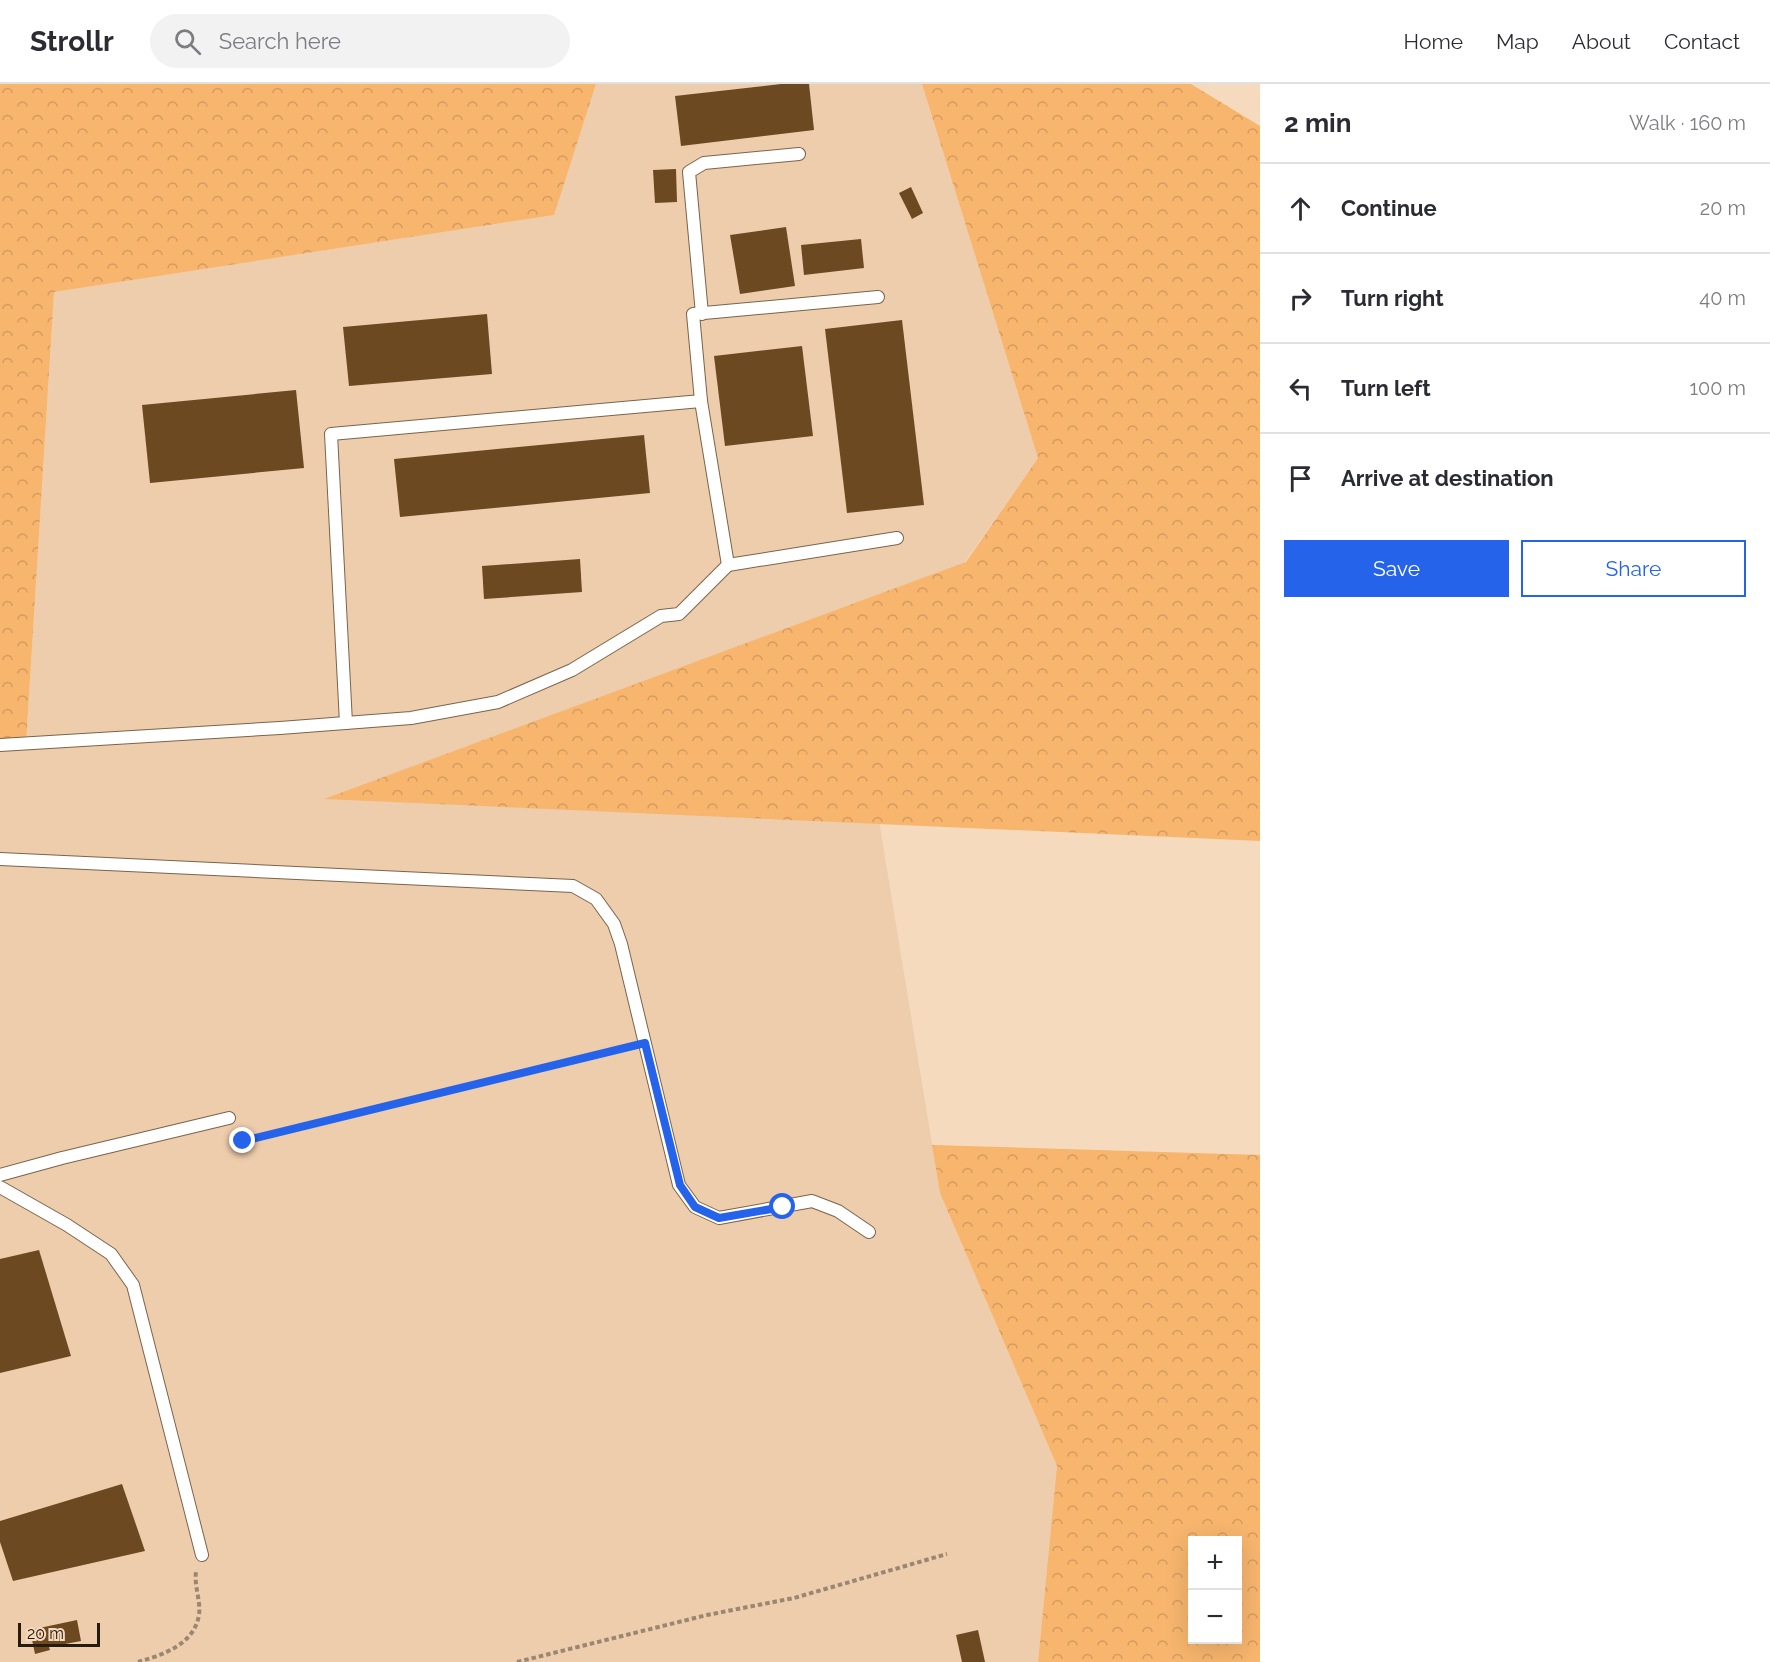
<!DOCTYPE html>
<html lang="en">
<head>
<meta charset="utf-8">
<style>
	body { margin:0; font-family:Raleway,sans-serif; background:#f2f2f3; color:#2b2b33 }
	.controls { position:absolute; right:18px; bottom:18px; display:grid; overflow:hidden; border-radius:0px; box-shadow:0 6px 24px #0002 }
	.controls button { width:54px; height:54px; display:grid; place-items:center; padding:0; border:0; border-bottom:2px solid #e1e1e2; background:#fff; color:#2b2b33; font:30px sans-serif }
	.scale { position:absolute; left:18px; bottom:15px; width:82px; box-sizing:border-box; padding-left:6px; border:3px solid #251b11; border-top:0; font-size:16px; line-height:21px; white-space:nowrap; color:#251b11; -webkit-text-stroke:4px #f6dabe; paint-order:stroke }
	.stop { position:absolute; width:18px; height:18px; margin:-14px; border:4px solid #2563eb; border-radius:50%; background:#fff }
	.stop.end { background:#2563eb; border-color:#fff; box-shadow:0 2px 6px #0008 }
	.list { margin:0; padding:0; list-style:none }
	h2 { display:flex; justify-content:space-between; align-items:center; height:78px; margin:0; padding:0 24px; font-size:26px }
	h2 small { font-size:20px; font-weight:400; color:#7c7c81 }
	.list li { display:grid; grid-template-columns:39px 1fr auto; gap:18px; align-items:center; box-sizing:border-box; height:90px; padding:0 24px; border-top:2px solid #e1e1e2 }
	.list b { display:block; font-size:22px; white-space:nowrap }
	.list em { font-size:20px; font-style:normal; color:#7c7c81 }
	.actions { display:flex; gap:12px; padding:18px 24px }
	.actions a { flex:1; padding:14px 0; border:2px solid #2563eb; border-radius:0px; text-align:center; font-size:21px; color:#2563eb }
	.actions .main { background:#2563eb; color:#fff }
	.icon { flex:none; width:33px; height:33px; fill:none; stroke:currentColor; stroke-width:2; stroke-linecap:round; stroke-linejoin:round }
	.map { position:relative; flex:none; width:1260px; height:1578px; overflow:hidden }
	header { display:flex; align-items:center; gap:36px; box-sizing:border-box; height:84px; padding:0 30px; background:#fff; border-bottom:2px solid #e1e1e2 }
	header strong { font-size:28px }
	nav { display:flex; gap:33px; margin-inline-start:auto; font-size:21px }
	.search { width:420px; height:54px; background:#f2f2f3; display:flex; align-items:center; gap:15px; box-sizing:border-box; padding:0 21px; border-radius:33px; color:#7c7c81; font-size:22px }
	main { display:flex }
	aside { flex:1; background:#fff }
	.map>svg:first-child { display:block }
	.built { fill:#eecdac }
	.forest { fill:url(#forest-crowns); fill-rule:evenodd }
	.building { fill:#6c4920 }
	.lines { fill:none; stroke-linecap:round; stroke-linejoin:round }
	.lane-casing { stroke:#7b634a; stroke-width:14 }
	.path { stroke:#9a8672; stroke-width:4; stroke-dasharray:4.5 3; stroke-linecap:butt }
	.lane { stroke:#fff; stroke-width:12 }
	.route { stroke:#2563eb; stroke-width:8 }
</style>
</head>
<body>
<header>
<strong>Strollr</strong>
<div class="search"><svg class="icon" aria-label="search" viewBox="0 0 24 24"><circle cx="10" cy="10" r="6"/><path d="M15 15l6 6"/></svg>Search here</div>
<nav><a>Home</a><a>Map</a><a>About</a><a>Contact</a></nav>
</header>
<main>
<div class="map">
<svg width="1260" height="1578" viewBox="0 0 1260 1578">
	<defs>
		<pattern id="forest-crowns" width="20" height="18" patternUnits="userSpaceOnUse" patternTransform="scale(1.5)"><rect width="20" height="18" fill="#f7b56e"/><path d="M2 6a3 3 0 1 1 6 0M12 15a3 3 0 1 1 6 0" fill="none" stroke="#d49b5e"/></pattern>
	</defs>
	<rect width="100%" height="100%" fill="#f6dabe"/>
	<!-- built -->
	<path class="built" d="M596 0H922L1038 374 861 626 940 1109 1057 1382 1038 1578H0V661L26 659 54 208 553 131Z"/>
	<!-- forest -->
	<g class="forest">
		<path d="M0 0H596L554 131 54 208 26 660 0 661Z"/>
		<path d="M922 0H1191L1260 42V757L324 715 966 478 1038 374Z"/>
		<path d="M932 1061 1260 1071V1578H1038L1057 1382 940 1109ZM1192 1456H1238V1556H1192Z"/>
	</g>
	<!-- building -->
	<g class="building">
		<path d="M781 0H809L814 46 681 62 675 12Z"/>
		<path d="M676 85 677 118 655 119 653 86Z"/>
		<path d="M911 103 923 129 912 135 899 109Z"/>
		<path d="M786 143 795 202 740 210 730 151Z"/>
		<path d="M861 155 864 184 804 191 801 161Z"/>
		<path d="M487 230 492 290 349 302 343 243Z"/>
		<path d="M902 236 924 421 847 429 825 245Z"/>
		<path d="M802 262 813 352 725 362 714 272Z"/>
		<path d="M296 306 304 384 150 399 142 321Z"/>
		<path d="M644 351 650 409 400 433 394 375Z"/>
		<path d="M580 475 582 508 484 515 482 482Z"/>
		<path d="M39 1166 71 1272 0 1289V1175Z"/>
		<path d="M122 1400 145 1467 13 1497 0 1458V1437Z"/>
		<path d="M77 1536 81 1557 49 1563 50 1566 35 1570 30 1546Z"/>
		<path d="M978 1546 985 1578H962L956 1551Z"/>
	</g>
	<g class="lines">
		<!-- lane casing -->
		<g class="lane-casing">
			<g id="lane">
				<path d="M702 230 689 88 704 79 799 70"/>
				<path d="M701 317 728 481 897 454"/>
				<path d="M346 639 331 350 701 317 693 230 878 213"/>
				<path d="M0 661 280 644 411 634 498 618 572 586 661 532 679 530 728 481"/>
				<path d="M0 775 573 802 596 815 614 840 621 860 679 1101 695 1123 719 1134 812 1117 838 1127 869 1148"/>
				<path d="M0 1091 62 1074 229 1034"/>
				<path d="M0 1103 67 1141 111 1170 133 1201 202 1471"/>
			</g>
		</g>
		<!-- path -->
		<g class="path">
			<path d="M243 1057 627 963"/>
			<path d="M138 1578C162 1571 194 1561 199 1531 201 1517 194 1502 196 1488"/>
			<path d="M517 1578 707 1531 794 1514 947 1470"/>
		</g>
		<!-- lane -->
		<use href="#lane" class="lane"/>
	</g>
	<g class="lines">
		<!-- route -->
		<path class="route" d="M243 1057 645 959 680 1101 695 1123 719 1134 783 1123"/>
	</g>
</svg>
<div class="controls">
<button>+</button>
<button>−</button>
</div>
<div class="scale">20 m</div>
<div class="stop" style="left:783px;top:1123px"></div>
<div class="stop end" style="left:243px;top:1057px"></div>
</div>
<aside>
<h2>2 min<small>Walk · 160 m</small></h2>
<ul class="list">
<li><svg class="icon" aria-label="ahead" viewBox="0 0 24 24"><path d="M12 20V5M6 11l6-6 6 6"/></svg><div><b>Continue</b></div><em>20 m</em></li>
<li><svg class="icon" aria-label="right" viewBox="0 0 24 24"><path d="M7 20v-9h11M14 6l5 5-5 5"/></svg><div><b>Turn right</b></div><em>40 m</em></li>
<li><svg class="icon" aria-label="left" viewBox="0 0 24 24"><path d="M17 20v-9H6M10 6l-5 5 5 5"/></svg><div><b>Turn left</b></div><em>100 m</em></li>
<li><svg class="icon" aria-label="arrive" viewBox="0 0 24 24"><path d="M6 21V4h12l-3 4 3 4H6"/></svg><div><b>Arrive at destination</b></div></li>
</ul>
<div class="actions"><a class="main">Save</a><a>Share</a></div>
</aside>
</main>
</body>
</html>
